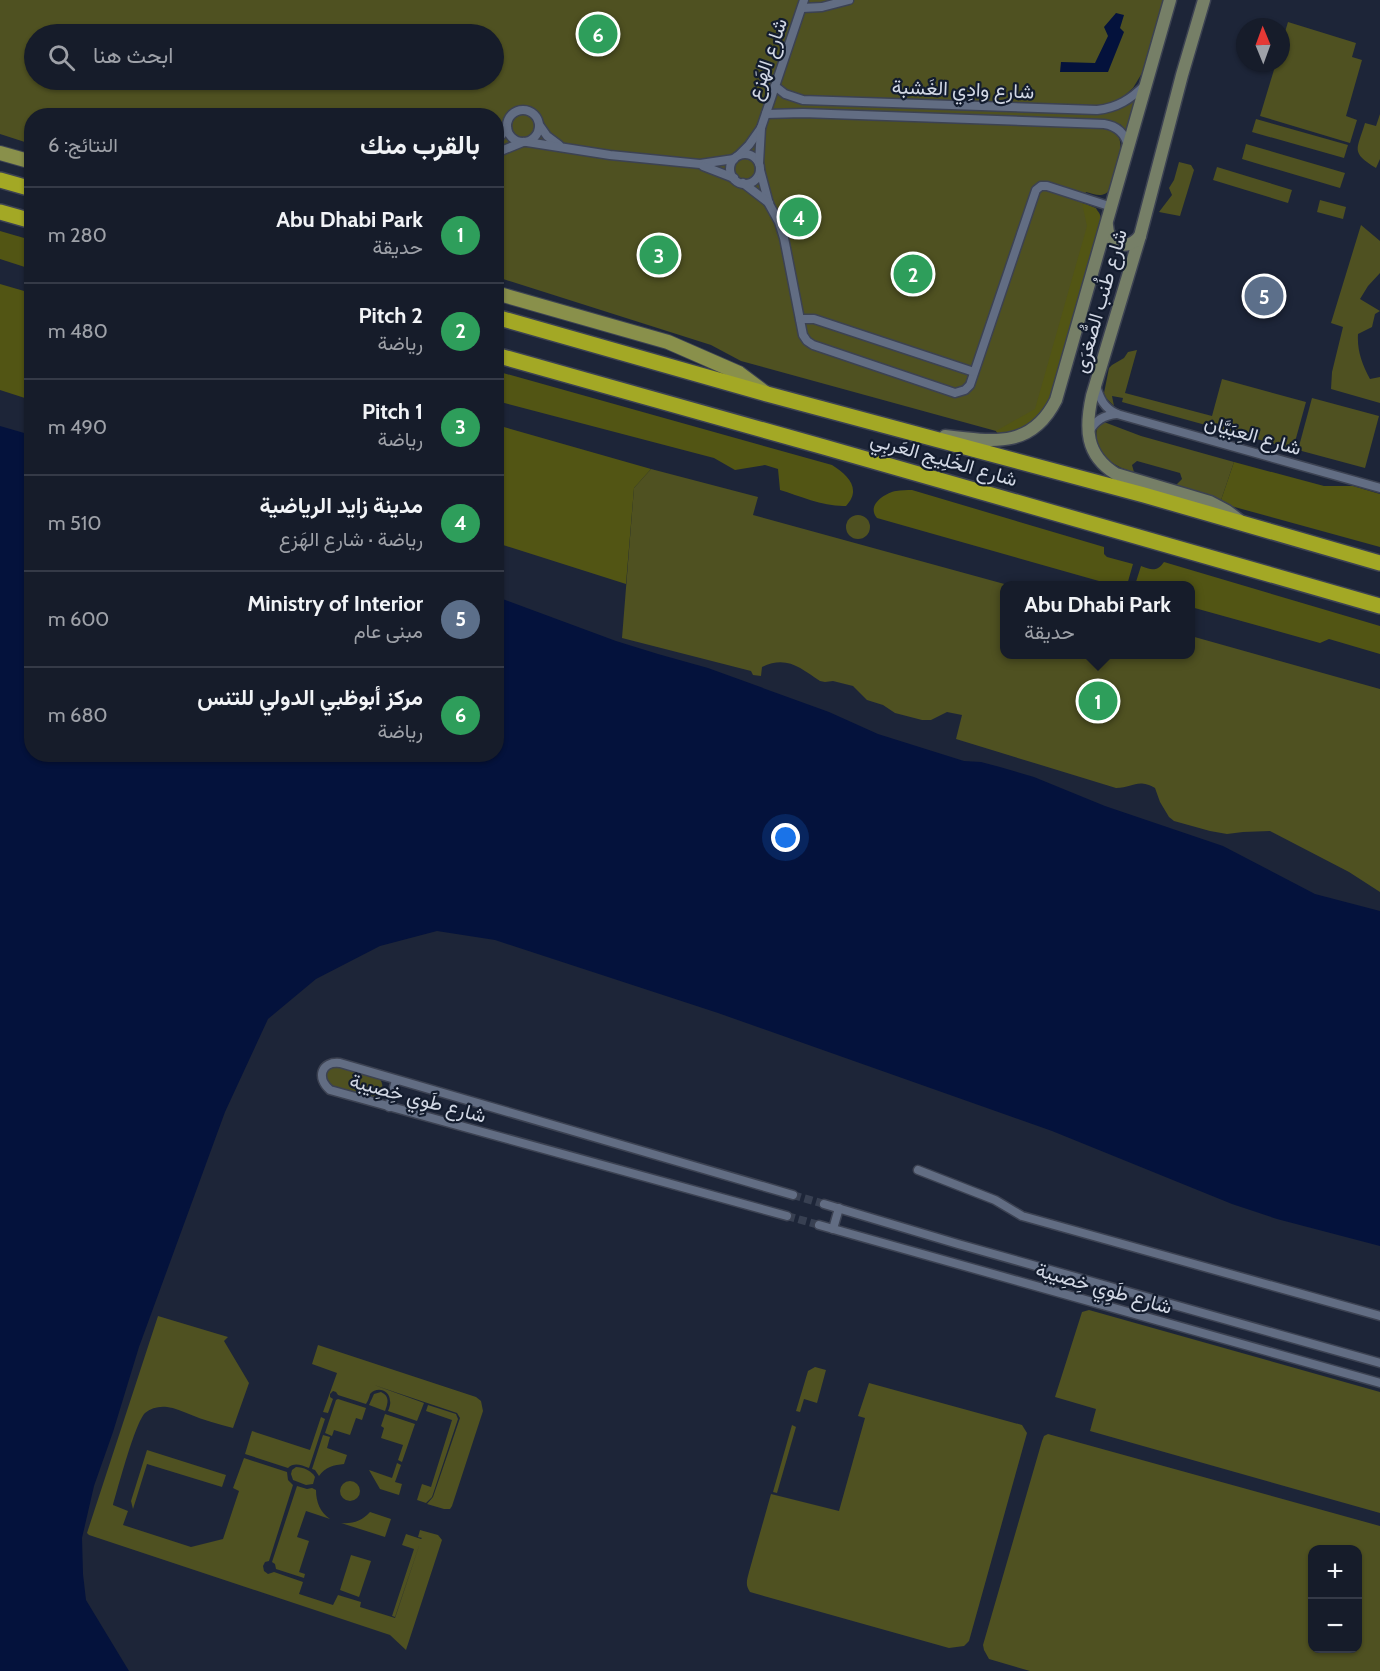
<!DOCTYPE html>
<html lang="ar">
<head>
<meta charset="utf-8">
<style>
	body { margin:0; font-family:Cabin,Vazirmatn,sans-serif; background:#1f2532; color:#f1f3f6; direction:rtl }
	.controls { position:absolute; right:18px; bottom:18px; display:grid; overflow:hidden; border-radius:12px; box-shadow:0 2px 4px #0004 }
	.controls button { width:54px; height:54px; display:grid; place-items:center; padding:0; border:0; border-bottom:2px solid #353a47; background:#161c2a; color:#f1f3f6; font:30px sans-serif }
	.compass { position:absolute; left:1236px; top:18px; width:54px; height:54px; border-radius:50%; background:#161c2a; box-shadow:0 2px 4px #0004; rotate:359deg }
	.you { position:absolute; left:786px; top:838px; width:21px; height:21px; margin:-15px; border:4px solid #fff; border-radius:50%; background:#1a73e8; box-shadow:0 0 0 9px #1a73e833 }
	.badge { display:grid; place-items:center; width:39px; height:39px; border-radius:50%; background:#1a73e8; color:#fff; font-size:20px; font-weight:700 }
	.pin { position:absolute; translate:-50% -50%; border:3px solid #fff; box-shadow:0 2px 6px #0006 }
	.popup { position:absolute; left:1000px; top:581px; width:195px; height:78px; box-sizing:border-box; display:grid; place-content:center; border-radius:12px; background:#161c2a; filter:drop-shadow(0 2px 4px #0005); font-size:20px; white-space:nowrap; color:#9ea1a8 }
	.popup b { font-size:22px; color:#f1f3f6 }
	.popup::after { content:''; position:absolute; left:50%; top:100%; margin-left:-12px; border:12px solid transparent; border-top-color:#161c2a }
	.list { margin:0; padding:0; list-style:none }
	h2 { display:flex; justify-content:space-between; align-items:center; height:78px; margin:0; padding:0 24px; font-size:26px }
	h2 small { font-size:20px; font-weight:400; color:#9ea1a8 }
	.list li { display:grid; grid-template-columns:39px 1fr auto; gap:18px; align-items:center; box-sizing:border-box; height:96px; padding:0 24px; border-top:2px solid #353a47 }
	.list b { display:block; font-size:22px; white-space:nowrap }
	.list p { margin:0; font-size:20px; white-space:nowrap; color:#9ea1a8 }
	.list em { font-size:20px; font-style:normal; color:#9ea1a8 }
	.icon { flex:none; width:33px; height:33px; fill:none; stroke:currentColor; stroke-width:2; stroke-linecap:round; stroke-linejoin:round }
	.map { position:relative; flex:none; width:1380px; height:1671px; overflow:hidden; direction:ltr }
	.search { position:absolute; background:#161c2a; box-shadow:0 2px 4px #0004; left:24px; top:24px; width:480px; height:66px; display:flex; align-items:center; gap:15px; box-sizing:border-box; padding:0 21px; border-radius:33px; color:#9ea1a8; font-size:22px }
	.panel { position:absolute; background:#161c2a; box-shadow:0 2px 4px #0004; left:24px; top:108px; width:480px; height:654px; border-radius:24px; direction:rtl }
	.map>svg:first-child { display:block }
	.green { fill:#4f5121; fill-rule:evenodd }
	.forest { fill:#525514 }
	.water { fill:#04123c }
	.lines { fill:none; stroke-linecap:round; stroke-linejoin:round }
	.street-tunnel { stroke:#384052; stroke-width:8; stroke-dasharray:8 4; stroke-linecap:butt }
	.street-casing { stroke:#3c4252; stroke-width:11 }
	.secondary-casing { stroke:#3c4252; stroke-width:15 }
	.primary-casing { stroke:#3c4252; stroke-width:16 }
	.highway-casing { stroke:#3c4252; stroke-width:18 }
	.street { stroke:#626d83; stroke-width:8 }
	.secondary { stroke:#767f67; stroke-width:12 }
	.primary { stroke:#89904b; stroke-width:14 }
	.highway { stroke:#a3a825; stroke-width:15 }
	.labels { text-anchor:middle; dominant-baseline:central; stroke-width:4.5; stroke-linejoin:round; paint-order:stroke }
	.street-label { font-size:20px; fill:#d1d7e4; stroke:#131c2e }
</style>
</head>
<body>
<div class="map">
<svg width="1380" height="1671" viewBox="0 0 1380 1671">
	<rect width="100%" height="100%" fill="#1d2538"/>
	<!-- green -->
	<g class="green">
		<path d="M0 0H1163L1142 73 1133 88 1123 97 1126 105 1136 98 1127 131 1120 124 1114 131C1129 143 1114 173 1110 189 1104 198 1096 195 1086 192L1082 203 1096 208 1101 219 1049 403 1001 437 996 431 741 361 711 345 497 277 496 116H32L31 144 0 134ZM34 34H494V80H34Z"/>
		<path d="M1288 22 1356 43 1352 57 1362 60 1346 116 1357 120 1350 143 1260 116 1276 63H1281V45Z"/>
		<path d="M1380 114V159L1376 168C1350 152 1357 150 1365 123L1376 126Z"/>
		<path d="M1256 119 1348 145 1344 158 1252 132Z"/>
		<path d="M1246 144 1345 173 1340 188 1242 159Z"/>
		<path d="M1179 162 1191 165 1194 170 1180 216 1159 212 1172 195 1169 188 1174 180Z"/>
		<path d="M1217 167 1292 190 1288 203 1213 180Z"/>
		<path d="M1320 200 1346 207 1343 219 1317 212Z"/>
		<path d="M1361 225 1380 241V273L1368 286 1360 299 1380 311 1375 314 1372 327 1358 334C1357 351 1362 364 1370 379L1380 377V403L1331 389 1332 372 1343 327 1331 323Z"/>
		<path d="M1137 350 1125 393 1212 416 1222 379 1306 402 1293 449 1122 402 1123 398 1112 396 1114 406 1106 398 1104 393 1109 368 1112 365 1124 358 1128 352Z"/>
		<path d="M1312 398 1379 416 1365 468 1298 450Z"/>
		<path d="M1104 422 1141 436 1234 462 1220 503 1188 494 1176 485 1182 479 1180 473 1137 461 1132 465 1134 472C1128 470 1122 469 1116 465 1103 458 1092 440 1098 425Z"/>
		<path d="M651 469 758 497 753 515 1008 585 1005 586V654H1191V636L1380 689V892L1349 872 1270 831 1243 832 1227 834 1210 831 1174 821 1169 817 1160 802 1155 788C1137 778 1133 788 1116 788L956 739 962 715 947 712 931 720H922L895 713 883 705 867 700 853 686 833 681 825 682 820 681C800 668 787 655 762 667L761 676 753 675 751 671 622 638 634 488Z"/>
		<circle cx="858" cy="527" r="12"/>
		<path d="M337 1065 380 1079C385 1087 382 1094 374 1098 362 1096 328 1092 326 1079 325 1070 330 1068 337 1065Z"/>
		<path d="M1089 1310 1380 1392V1513L1090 1431 1096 1409 1055 1397 1082 1312Z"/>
		<path d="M158 1316 228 1337 224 1341 249 1383 233 1428C218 1424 203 1420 189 1414 181 1411 175 1408 167 1407 159 1406 151 1408 145 1413 135 1423 118 1488 113 1505L128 1511 123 1525 191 1547 223 1539 239 1491 233 1488 244 1458 287 1472 288 1480 293 1485 269 1561 265 1562 263 1566 264 1571 268 1574 274 1572 303 1582 299 1594 333 1605 338 1595 361 1602 360 1607 395 1618 420 1543 395 1617 392 1616 414 1549 402 1545 406 1534 421 1539 422 1538 418 1537 420 1530 438 1535 442 1540 406 1650 390 1635 89 1535 87 1533Z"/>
		<path d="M318 1345 476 1397 481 1401 483 1411 452 1506 450 1509H444L427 1504 433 1497 460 1418 457 1413 374 1385 424 1403 417 1421 388 1411C389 1409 391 1403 390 1401 390 1390 377 1386 370 1394 370 1396 367 1403 366 1404L338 1395 336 1392 333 1391 330 1394V1397L333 1399 328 1413 323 1412 337 1373 312 1364Z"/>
		<path d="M815 1367 826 1370 817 1403 804 1399 800 1412 796 1411 808 1371Z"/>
		<path d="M869 1383 1022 1425 1027 1433 969 1641 964 1646 949 1648 750 1592C745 1585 747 1580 749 1572L771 1494 839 1511 865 1418 858 1416Z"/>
		<path d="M381 1392C390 1396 388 1403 385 1411L369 1405 374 1394Z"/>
		<path d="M338 1399 366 1408 362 1420 356 1418 350 1435 334 1430 332 1436 325 1433 336 1400Z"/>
		<path d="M428 1405 456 1414 458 1419 432 1497 426 1503 417 1500 422 1484 431 1487 452 1420 426 1411Z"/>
		<path d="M385 1414 415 1424 402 1462 398 1460 403 1445 381 1438 384 1428 381 1426Z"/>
		<path d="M321 1417 325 1419 309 1468C301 1465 294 1462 288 1468L245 1454 252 1431 310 1450Z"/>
		<path d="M792 1425 796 1427 777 1493 773 1492Z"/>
		<path d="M1048 1434 1380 1526V1671H1030L989 1659 984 1650 983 1645 1042 1441 1044 1436ZM1312 1550H1358V1648H1312Z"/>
		<path d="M323 1435 330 1437 327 1448 347 1455 344 1464C334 1465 325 1467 319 1476L315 1470 312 1469Z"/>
		<path d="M147 1450 226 1475 222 1487 147 1464 133 1509 131 1501Z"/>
		<path d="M397 1463 401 1465 395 1482 402 1484 399 1495 380 1489 369 1470 392 1478Z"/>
		<path d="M296 1467C303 1467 312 1471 315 1477L313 1484 306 1485 293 1480 291 1474 292 1470Z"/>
		<circle cx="350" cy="1491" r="10"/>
		<path d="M297 1486 307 1489 312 1488 316 1490C316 1502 320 1512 330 1519L306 1511 297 1537 309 1541 299 1572 305 1574 304 1578 276 1569 275 1564 272 1562Z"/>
		<path d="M370 1512 391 1519 385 1537 341 1523C353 1524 362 1521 370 1512Z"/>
		<path d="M351 1555 371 1561 359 1597 340 1590Z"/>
	</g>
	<!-- forest -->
	<g class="forest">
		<path d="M1082 203C1093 207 1102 209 1101 223L1049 403 1033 425 1001 437 996 431 1035 409 1087 226Z"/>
		<path d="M0 231 31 240V269L0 259Z"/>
		<path d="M0 284 31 293V400L0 390Z"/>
		<path d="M496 371 832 465C848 475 862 489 846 506 824 507 800 496 780 490L778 469 765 465 735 470 714 458 497 401Z"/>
		<path d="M497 425 651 469 634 488 626 584 497 543Z"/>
		<path d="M1234 462 1324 486H1353L1380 494V547L1220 503Z"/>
		<path d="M912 490 1104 547V554L1107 557 1133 564 1127 585H1113L877 518C866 505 885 493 896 491 901 490 907 490 912 490Z"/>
		<path d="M1164 562 1380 626V654L1329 639 1320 643 1191 607V586L1135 585 1141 566C1151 570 1157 572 1164 562Z"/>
	</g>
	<!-- water -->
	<g class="water">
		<path d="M1116 13 1124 15 1120 28 1124 32 1108 72H1060L1061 62 1095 63 1108 36 1104 27Z"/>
		<path d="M0 426 31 435 32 754H496L497 597 616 641 658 654 708 668 829 712 878 734 964 761 981 762 1000 767 1034 777 1105 806 1223 846 1315 894 1380 911V1246L1277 1219 1232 1204 1052 1131 718 1013 495 940 437 931 380 946 316 979 268 1019 225 1112 139 1347 113 1432 94 1486 82 1538 83 1574 86 1600 129 1671H0Z"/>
	</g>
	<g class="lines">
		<!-- street-tunnel -->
		<g class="street-tunnel">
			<path d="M793 1195 824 1204"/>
			<path d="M787 1216 819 1225"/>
		</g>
		<!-- street casing -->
		<g class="street-casing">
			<g id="street">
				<path d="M802 8 822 7 849 0"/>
				<path d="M775 86 785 94 803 100 1097 110C1117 108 1131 99 1145 85"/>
				<circle cx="523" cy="126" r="16"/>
				<path d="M766 114 803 113 1104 124C1117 126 1125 133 1128 146"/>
				<path d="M540 126 547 136 559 145"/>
				<path d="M496 142 507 128"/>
				<path d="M527 142 610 155 700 164 734 159"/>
				<path d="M496 153 523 142"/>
				<circle cx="745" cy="169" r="15"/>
				<path d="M739 155 749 145 761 128 804 0"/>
				<path d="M759 163 761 128"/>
				<path d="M703 166 734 178"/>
				<path d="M760 170 769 204 779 222 784 238 803 335 807 341 813 345 955 393 965 390 970 385 1036 190 1041 186H1047L1112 207"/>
				<path d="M743 183 769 203"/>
				<path d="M800 319H814L974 372"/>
				<path d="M1096 386C1100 399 1104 408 1117 414L1380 488"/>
				<path d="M1089 432C1095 420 1104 415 1117 414"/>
				<path d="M389 1107 396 1080"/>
				<path d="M918 1170 995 1200 1022 1216 1380 1316"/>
				<path d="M824 1204 958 1244 1380 1363"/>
				<path d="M787 1216 330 1090C316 1078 321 1061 340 1063L793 1195"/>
				<path d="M819 1225 1380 1383"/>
				<path d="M833 1229 839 1208"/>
			</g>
		</g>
		<!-- secondary casing -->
		<g class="secondary-casing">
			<g id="secondary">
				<path d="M1204 0 1182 75 1140 236 1092 396C1085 428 1085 455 1116 474L1210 502 1227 511 1239 520"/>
				<path d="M1107 225C1108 245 1127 252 1140 236"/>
				<path d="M945 436C991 441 1031 450 1056 400L1170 0"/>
			</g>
		</g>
		<!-- primary casing -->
		<g class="primary-casing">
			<g id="primary">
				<path d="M0 153 32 162"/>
				<path d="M496 293 668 342 739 373 767 394"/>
			</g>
		</g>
		<!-- highway casing -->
		<g class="highway-casing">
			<g id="highway">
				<path d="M0 180 32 189"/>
				<path d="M0 212 32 221"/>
				<path d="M496 317 767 394 1144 495 1380 563"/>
				<path d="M496 355 824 447 1380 606"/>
			</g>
		</g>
		<!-- street -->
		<use href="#street" class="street"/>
		<!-- secondary -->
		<use href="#secondary" class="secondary"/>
		<!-- primary -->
		<use href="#primary" class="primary"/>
		<!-- highway -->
		<use href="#highway" class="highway"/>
	</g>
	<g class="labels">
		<!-- street labels -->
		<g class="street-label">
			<text transform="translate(767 59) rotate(-71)">شارع الهَزع</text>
			<text transform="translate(963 89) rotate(2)">شارع وادِي الغَشبة</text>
			<text transform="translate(1100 301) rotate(-74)">شارع طُنب الصُّغرَى</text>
			<text transform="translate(1253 435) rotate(16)">شارع العِبَيَّان</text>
			<text transform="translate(944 459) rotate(16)">شارع الخَلِيج العَربِي</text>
			<text transform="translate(418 1098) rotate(15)">شارع طَوِي خِصِيبة</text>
			<text transform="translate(1104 1288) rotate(16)">شارع طَوِي خِصِيبة</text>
		</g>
	</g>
</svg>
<div class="controls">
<button>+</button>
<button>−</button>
</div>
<svg class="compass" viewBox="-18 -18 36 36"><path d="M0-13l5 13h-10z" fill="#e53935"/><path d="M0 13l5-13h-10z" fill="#9ea1a8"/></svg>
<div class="you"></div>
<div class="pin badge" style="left:1098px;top:701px;background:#2e9e5b">1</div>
<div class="popup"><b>Abu Dhabi Park</b>حديقة</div>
<div class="pin badge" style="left:913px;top:274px;background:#2e9e5b">2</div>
<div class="pin badge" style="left:659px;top:255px;background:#2e9e5b">3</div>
<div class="pin badge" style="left:799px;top:217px;background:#2e9e5b">4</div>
<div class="pin badge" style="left:1264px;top:296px;background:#5c6f8a">5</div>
<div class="pin badge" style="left:598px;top:34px;background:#2e9e5b">6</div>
<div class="search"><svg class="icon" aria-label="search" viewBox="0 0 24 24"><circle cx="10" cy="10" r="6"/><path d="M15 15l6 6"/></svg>ابحث هنا</div>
<section class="panel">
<h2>بالقرب منك<small>النتائج: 6</small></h2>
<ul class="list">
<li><span class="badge" style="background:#2e9e5b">1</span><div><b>Abu Dhabi Park</b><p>حديقة</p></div><em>280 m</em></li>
<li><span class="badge" style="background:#2e9e5b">2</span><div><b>Pitch 2</b><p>رياضة</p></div><em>480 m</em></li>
<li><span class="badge" style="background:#2e9e5b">3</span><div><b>Pitch 1</b><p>رياضة</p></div><em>490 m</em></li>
<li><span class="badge" style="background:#2e9e5b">4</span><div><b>مدينة زايد الرياضية</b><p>رياضة · شارع الهَزع</p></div><em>510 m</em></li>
<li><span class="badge" style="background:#5c6f8a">5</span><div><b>Ministry of Interior</b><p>مبنى عام</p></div><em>600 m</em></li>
<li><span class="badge" style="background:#2e9e5b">6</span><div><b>مركز أبوظبي الدولي للتنس</b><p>رياضة</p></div><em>680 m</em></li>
</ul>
</section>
</div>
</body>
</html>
